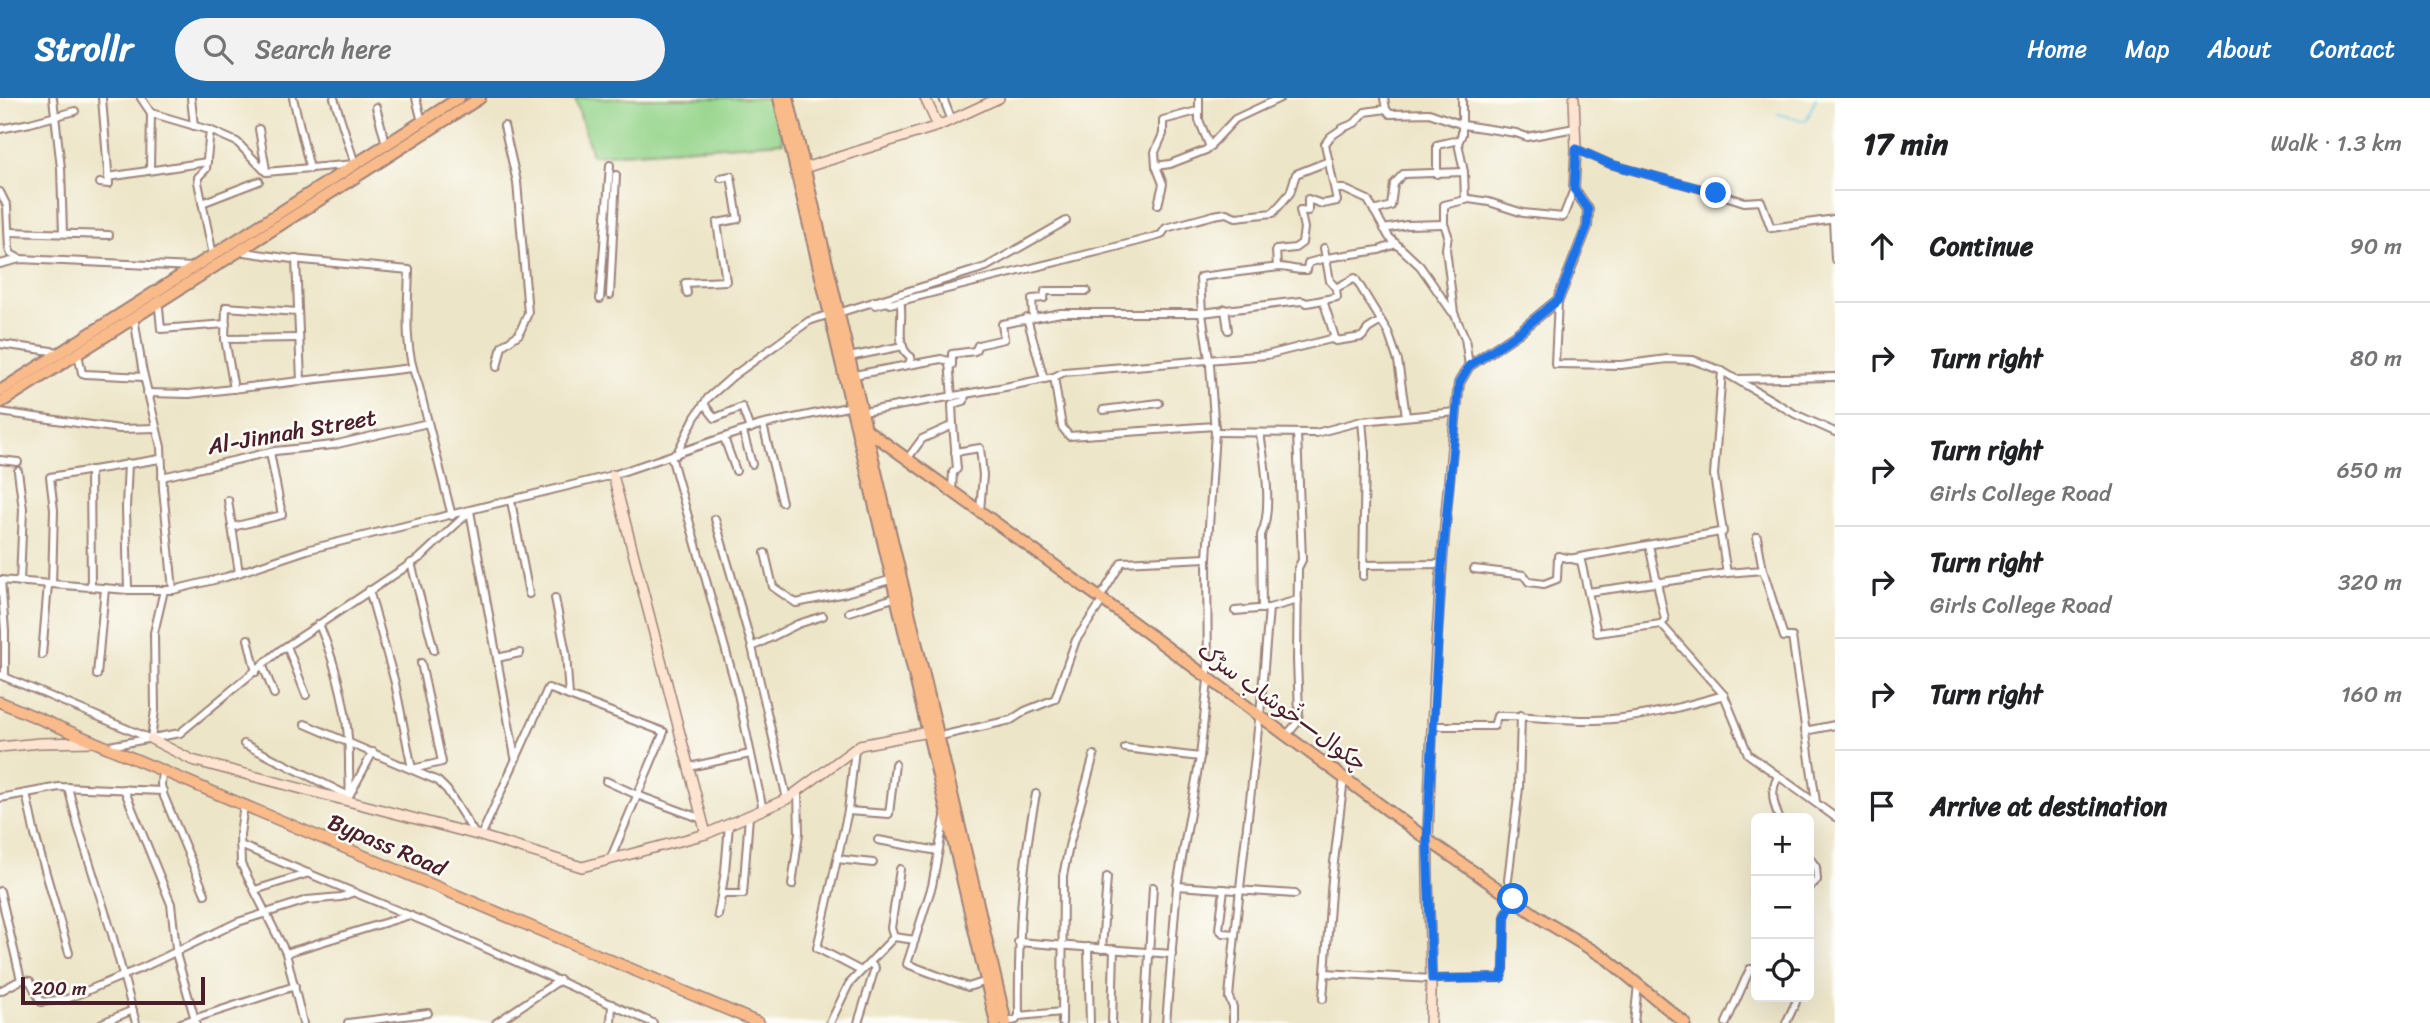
<!DOCTYPE html>
<html lang="en">
<head>
<meta charset="utf-8">
<style>
	body { margin:0; font-family:Sriracha,"Playpen Sans Arabic",sans-serif; background:#f2f2f2; color:#202124 }
	.controls { position:absolute; right:21px; bottom:21px; display:grid; overflow:hidden; border-radius:10px; box-shadow:0 7px 28px #0002 }
	.controls button { width:63px; height:63px; display:grid; place-items:center; padding:0; border:0; border-bottom:2px solid #e0e0e0; background:#fff; color:#202124; font:35px sans-serif }
	.scale { position:absolute; left:21px; bottom:18px; width:184px; box-sizing:border-box; padding-left:7px; border:4px solid #4a1f2b; border-top:0; font-size:19px; line-height:24px; white-space:nowrap; color:#4a1f2b; -webkit-text-stroke:5px #fdfcf7; paint-order:stroke }
	.stop { position:absolute; width:21px; height:21px; margin:-16px; border:5px solid #1a73e8; border-radius:50%; background:#fff }
	.stop.end { background:#1a73e8; border-color:#fff; box-shadow:0 2px 7px #0008 }
	.list { margin:0; padding:0; list-style:none }
	h2 { display:flex; justify-content:space-between; align-items:center; height:91px; margin:0; padding:0 28px; font-size:30px }
	h2 small { font-size:23px; font-weight:400; color:#757577 }
	.list li { display:grid; grid-template-columns:46px 1fr auto; gap:21px; align-items:center; box-sizing:border-box; height:112px; padding:0 28px; border-top:2px solid #e0e0e0 }
	.list b { display:block; font-size:26px; white-space:nowrap }
	.list p { margin:0; font-size:23px; white-space:nowrap; color:#757577 }
	.list em { font-size:23px; font-style:normal; color:#757577 }
	.icon { flex:none; width:38px; height:38px; fill:none; stroke:currentColor; stroke-width:2; stroke-linecap:round; stroke-linejoin:round }
	.map { position:relative; flex:none; width:1835px; height:925px; overflow:hidden }
	header { display:flex; align-items:center; gap:42px; box-sizing:border-box; height:98px; padding:0 35px; background:#1f6fb2; color:#fff }
	header strong { font-size:33px }
	nav { display:flex; gap:38px; margin-inline-start:auto; font-size:24px }
	.search { width:490px; height:63px; background:#f2f2f2; display:flex; align-items:center; gap:18px; box-sizing:border-box; padding:0 24px; border-radius:38px; color:#757577; font-size:26px }
	main { display:flex }
	aside { flex:1; background:#fff }
	.map>svg:first-child { display:block }
	.green { fill:#94d48a; stroke:#6f7a5a; stroke-width:2 }
	.lines { fill:none; stroke-linecap:round; stroke-linejoin:round }
	.stream { stroke:#63c5e1; stroke-width:2 }
	.street-casing { stroke:#9c8279; stroke-width:10 }
	.secondary-casing { stroke:#9c8279; stroke-width:12 }
	.primary-casing { stroke:#9c8279; stroke-width:13 }
	.highway-casing { stroke:#9c8279; stroke-width:14 }
	.street { stroke:#fff; stroke-width:6 }
	.secondary { stroke:#fde4d1; stroke-width:9 }
	.primary { stroke:#fabb8b; stroke-width:10 }
	.highway { stroke:#fabb8b; stroke-width:10 }
	.route { stroke:#1a73e8; stroke-width:9 }
	.labels { text-anchor:middle; dominant-baseline:central; stroke-width:5; stroke-linejoin:round; paint-order:stroke }
	.street-label { font-size:23px; fill:#4a1f2b; stroke:#fdfcf7 }
</style>
</head>
<body>
<header>
<strong>Strollr</strong>
<div class="search"><svg class="icon" aria-label="search" viewBox="0 0 24 24"><circle cx="10" cy="10" r="6"/><path d="M15 15l6 6"/></svg>Search here</div>
<nav><a>Home</a><a>Map</a><a>About</a><a>Contact</a></nav>
</header>
<main>
<div class="map">
<svg width="1835" height="925" viewBox="0 0 1835 925">
	<rect width="100%" height="100%" fill="#fdfcf7"/>
	<filter id="ink" filterUnits="userSpaceOnUse"><feTurbulence type="fractalNoise" baseFrequency=".0143" numOctaves="2"/><feDisplacementMap in="SourceGraphic" scale="14" xChannelSelector="R" yChannelSelector="G"/><feConvolveMatrix kernelMatrix="1 2 1 2 8 2 1 2 1" color-interpolation-filters="sRGB"/></filter>
	<filter id="wash" filterUnits="userSpaceOnUse"><feTurbulence type="fractalNoise" baseFrequency=".00686" numOctaves="4" result="noise"/><feDisplacementMap in="SourceGraphic" scale="28" xChannelSelector="R" yChannelSelector="G"/><feGaussianBlur stdDeviation="1.57" result="paint"/><feColorMatrix in="noise" values="0 0 0 0 0 0 0 0 0 0 0 0 0 0 0 0 0 1.4 0 .05"/><feComposite in="paint" operator="in"/></filter>
	<g filter="url(#wash)">
		<rect width="100%" height="100%" fill="#ede5c7"/>
		<!-- green -->
		<path class="green" d="M575 0H773L783 44 592 57Z"/>
		<g class="lines">
			<!-- stream -->
			<path class="stream" d="M1778 16 1806 23 1816 0"/>
		</g>
	</g>
	<g filter="url(#ink)">
		<g class="lines">
			<!-- street casing -->
			<g class="street-casing">
				<g id="street">
					<path d="M53 0 61 70 63 135"/>
					<path d="M141 0 151 15 212 33 237 44 266 74 355 66 334 0"/>
					<path d="M191 0 194 28"/>
					<path d="M293 0 310 71"/>
					<path d="M416 0 422 24"/>
					<path d="M943 0 952 23"/>
					<path d="M1199 0V22L1210 49"/>
					<path d="M1384 0 1386 11"/>
					<path d="M1462 0V36L1458 45 1464 74 1465 102"/>
					<path d="M376 9 386 46"/>
					<path d="M0 31 30 25 75 13"/>
					<path d="M259 31 266 72"/>
					<path d="M210 32 206 71 198 79V84L213 157"/>
					<path d="M1576 51 1610 66 1716 95 1744 104 1761 103 1771 130 1835 121"/>
					<path d="M1156 68 1170 66 1206 52 1235 21 1280 0"/>
					<path d="M150 72 151 15"/>
					<path d="M1437 76V47L1459 42"/>
					<path d="M108 79 207 64"/>
					<path d="M100 85 109 86 102 0"/>
					<path d="M1335 91H1344L1368 102 1389 139 1420 168 1452 214"/>
					<path d="M0 94 7 108 9 151 11 156 20 161"/>
					<path d="M202 105 259 83"/>
					<path d="M1158 107 1163 86 1156 68 1155 54 1163 36V22L1197 13"/>
					<path d="M1374 113 1391 108 1394 86 1403 76 1464 74"/>
					<path d="M1833 121 1835 161"/>
					<path d="M1384 131 1407 127 1444 126"/>
					<path d="M9 134 109 137"/>
					<path d="M238 153 292 161 409 172C408 209 403 249 418 285L452 418"/>
					<path d="M296 161 301 283"/>
					<path d="M0 166 20 161 193 169"/>
					<path d="M1277 169 1276 152 1295 150 1302 145 1304 130 1300 112 1308 113V101L1322 106 1337 103 1325 46 1330 39 1343 30 1355 25 1365 14 1386 11 1390 16 1429 15 1463 27 1516 35 1527 39 1575 30"/>
					<path d="M1336 190 1355 180 1388 234 1398 263 1406 318"/>
					<path d="M687 195 685 185 726 183 717 125 738 121 731 78 721 80"/>
					<path d="M610 197 616 77"/>
					<path d="M600 201 610 67"/>
					<path d="M1558 202 1555 266 1621 267 1667 261 1693 262 1722 273 1795 316 1835 334"/>
					<path d="M874 203 875 207 888 204 890 206C980 181 1071 162 1161 137L1166 130 1214 117 1226 115 1236 119 1273 115 1290 95 1296 76 1329 63"/>
					<path d="M900 203C905 220 893 247 911 259L909 266"/>
					<path d="M159 210 161 231 226 226"/>
					<path d="M1225 211 1228 232"/>
					<path d="M838 215 986 169 1066 123"/>
					<path d="M134 219 142 270 161 349 163 391 173 492"/>
					<path d="M1033 219 1032 201 1044 200 1045 193H1087"/>
					<path d="M1027 220 1044 281"/>
					<path d="M225 241 299 240"/>
					<path d="M1336 243 1362 239 1368 231 1381 223"/>
					<path d="M0 246 59 254"/>
					<path d="M78 256 82 275 85 276 144 279"/>
					<path d="M849 259 903 248"/>
					<path d="M949 267H952V256L975 253 978 247 1004 241 1002 226 1061 215H1202L1283 205 1302 203 1307 205 1323 202"/>
					<path d="M1469 268 1465 240 1454 215 1446 151 1448 137 1444 126V107L1469 101 1489 104 1523 115 1563 119 1574 91"/>
					<path d="M497 269 502 248 519 236 528 215 517 84 504 28"/>
					<path d="M854 277 941 261 949 263 952 299"/>
					<path d="M1054 279 1062 329 1069 338 1215 328"/>
					<path d="M1737 281 1835 279"/>
					<path d="M234 291 225 241 226 209 298 214"/>
					<path d="M147 295 189 296 412 270"/>
					<path d="M704 306 715 320 742 309 750 331"/>
					<path d="M1103 312 1159 305"/>
					<path d="M0 314 120 331 156 330"/>
					<path d="M863 314 1005 289 1054 279 1064 274 1267 257 1331 241 1336 243 1323 202 1337 199 1336 190 1330 183 1324 150"/>
					<path d="M1362 323 1365 356 1363 478"/>
					<path d="M763 327 782 404"/>
					<path d="M743 334 752 366"/>
					<path d="M1215 334 1316 335 1362 323 1456 314"/>
					<path d="M1260 336C1265 364 1273 413 1261 437L1262 511"/>
					<path d="M724 340 736 373"/>
					<path d="M955 354 980 350 983 377 980 413"/>
					<path d="M676 357 695 319 708 300 733 278 809 223 830 216"/>
					<path d="M671 358 738 596 763 712"/>
					<path d="M908 360 922 341 953 327 952 306 964 303 965 296"/>
					<path d="M0 362 18 364"/>
					<path d="M128 365 126 409 128 492"/>
					<path d="M90 372 91 489"/>
					<path d="M18 373 23 411 20 484"/>
					<path d="M162 379 275 353 333 347 428 325"/>
					<path d="M952 392 953 374 957 371 953 327"/>
					<path d="M228 402 239 475"/>
					<path d="M511 403 529 496"/>
					<path d="M470 413 515 659"/>
					<path d="M715 421 752 549 787 701"/>
					<path d="M232 429 282 417 270 354"/>
					<path d="M1720 434H1723L1714 377 1722 273"/>
					<path d="M1649 447 1665 522 1661 526"/>
					<path d="M765 455 773 489 796 505 845 495 893 481"/>
					<path d="M1207 460 1215 334 1210 267 1202 216 1200 179 1279 169C1289 169 1296 173 1307 172L1308 165 1326 160 1379 152 1396 146"/>
					<path d="M1569 461 1720 434 1727 475 1588 494"/>
					<path d="M411 465 434 552"/>
					<path d="M1363 467 1442 466"/>
					<path d="M1474 471 1524 477 1529 484 1544 486 1557 481 1558 458 1581 463 1597 535 1661 526"/>
					<path d="M1763 472 1784 539H1792L1816 704"/>
					<path d="M1727 475 1763 472 1757 439"/>
					<path d="M0 482 128 492H173L226 479 310 451 613 377 760 327 852 308"/>
					<path d="M1 482 5 533V579"/>
					<path d="M52 486 54 412 50 379 160 361"/>
					<path d="M369 492 395 585 412 671 442 664 421 565"/>
					<path d="M555 500 566 555 569 598"/>
					<path d="M1100 500 1122 464 1207 460 1208 582 1200 659 1177 788 1166 925"/>
					<path d="M1235 513 1269 510 1298 502"/>
					<path d="M849 514 897 499"/>
					<path d="M319 526C338 572 350 619 349 669 349 680 351 692 348 702"/>
					<path d="M1661 526 1724 597 1748 656 1835 719"/>
					<path d="M248 541 256 574"/>
					<path d="M287 548 306 597"/>
					<path d="M752 549 798 526 823 518"/>
					<path d="M42 557 48 486"/>
					<path d="M497 560 520 555"/>
					<path d="M263 568 274 596"/>
					<path d="M0 577 151 641 155 612 154 535 164 492"/>
					<path d="M97 577 105 490"/>
					<path d="M1260 617 1269 510"/>
					<path d="M305 626 438 683 447 692 475 736"/>
					<path d="M1433 628H1494L1497 618C1530 617 1562 623 1595 622 1640 621 1681 609 1724 597"/>
					<path d="M1805 633 1835 627"/>
					<path d="M940 638 1011 622 1025 613 1055 601 1076 542 1103 502"/>
					<path d="M1286 638 1297 625 1299 615 1297 562 1298 470 1302 462 1297 335"/>
					<path d="M244 646 349 698 373 654"/>
					<path d="M109 648 180 635 279 553 421 459 469 414"/>
					<path d="M1125 650 1200 659"/>
					<path d="M855 651 848 713 817 850 861 873"/>
					<path d="M689 669 750 656"/>
					<path d="M162 671 161 687 163 696 205 796"/>
					<path d="M1778 678C1770 694 1773 704 1779 720"/>
					<path d="M606 683 637 697 702 721"/>
					<path d="M68 689 78 728 112 836 136 925"/>
					<path d="M124 691 171 806 177 859 196 925"/>
					<path d="M26 695 35 737 69 855"/>
					<path d="M0 700 59 689 163 693"/>
					<path d="M244 706 240 737 241 766 286 855 303 925"/>
					<path d="M848 713 889 716 895 666"/>
					<path d="M945 719 932 788 907 866 968 889 987 883"/>
					<path d="M481 738 548 590 664 634 610 762"/>
					<path d="M878 742 938 753"/>
					<path d="M240 747 447 833 653 925"/>
					<path d="M1809 759 1816 769 1817 782 1809 790"/>
					<path d="M837 761 873 765"/>
					<path d="M1508 782 1519 690 1521 617"/>
					<path d="M792 787 799 735 798 693"/>
					<path d="M1177 788 1295 796"/>
					<path d="M1224 791 1219 831 1223 835 1235 836"/>
					<path d="M255 792 309 775"/>
					<path d="M0 793 21 882 0 893"/>
					<path d="M722 796H743L749 718"/>
					<path d="M718 817 725 773 729 727"/>
					<path d="M894 839 891 830 900 771"/>
					<path d="M1018 844 1172 856"/>
					<path d="M1088 849 1090 925"/>
					<path d="M1102 851 1107 779"/>
					<path d="M286 855 410 817"/>
					<path d="M1325 875 1432 881 1501 880 1504 871 1505 819 1512 801"/>
					<path d="M21 882 30 883 41 904 67 901 144 869 238 824 307 802 341 799 354 794"/>
					<path d="M1323 901 1332 781 1344 680"/>
					<path d="M1019 918 1062 914"/>
					<path d="M1006 924 1016 922 1019 918C1018 843 1021 770 1036 696"/>
					<path d="M102 925 133 912"/>
					<path d="M181 925 295 888"/>
					<path d="M348 925 428 915"/>
					<path d="M496 925 560 882"/>
					<path d="M611 925 612 906"/>
					<path d="M830 925 849 886 894 839 915 842"/>
					<path d="M858 925 875 870 870 865"/>
					<path d="M1062 925 1063 778 1069 748 1094 657"/>
					<path d="M1112 925 1114 851"/>
					<path d="M1145 925 1153 789"/>
					<path d="M1233 925V909L1229 900C1237 807 1249 714 1259 622"/>
					<path d="M1634 925 1638 886"/>
					<path d="M1726 925 1750 871H1756"/>
					<path d="M1786 925 1796 904V899"/>
				</g>
			</g>
			<!-- secondary casing -->
			<g class="secondary-casing">
				<g id="secondary">
					<path d="M925 0 938 28"/>
					<path d="M798 69 804 70 938 28 999 0"/>
					<path d="M613 377 706 736"/>
					<path d="M151 641 192 662 481 738 582 769 706 736 787 701 860 647 928 634"/>
					<path d="M0 649 40 645 94 644"/>
					<path d="M1430 925C1434 863 1426 801 1428 740 1432 588 1442 435 1459 285L1469 268 1518 235 1558 202 1587 129 1588 111 1574 91 1576 51 1574 0"/>
				</g>
			</g>
			<!-- primary casing -->
			<g class="primary-casing">
				<path id="primary" d="M0 604 759 925"/>
			</g>
			<!-- highway casing -->
			<g class="highway-casing">
				<g id="highway">
					<path d="M779 0 996 925"/>
					<path d="M788 0 1006 925"/>
					<path d="M0 293 459 0"/>
					<path d="M0 305 480 0"/>
					<path d="M856 324 1100 500 1428 742 1546 824 1607 861 1685 925"/>
				</g>
			</g>
			<!-- street -->
			<use href="#street" class="street"/>
			<!-- secondary -->
			<use href="#secondary" class="secondary"/>
			<!-- primary -->
			<use href="#primary" class="primary"/>
			<!-- highway -->
			<use href="#highway" class="highway"/>
		</g>
	</g>
	<g class="lines" filter="url(#ink)">
		<!-- route -->
		<path class="route" d="M1513 801 1505 819 1504 871 1501 880 1432 881 1427 742 1442 466 1459 285 1469 268 1518 235 1558 202 1587 129 1588 111 1574 91 1576 51 1610 66 1716 95"/>
	</g>
	<g class="labels">
		<!-- street labels -->
		<g class="street-label">
			<text transform="translate(292 334) rotate(-10)">Al-Jinnah Street</text>
			<text transform="translate(1282 609) rotate(36)">چکوال—خُوشاب سڑک</text>
			<text transform="translate(387 747) rotate(23)">Bypass Road</text>
		</g>
	</g>
</svg>
<div class="controls">
<button>+</button>
<button>−</button>
<button><svg class="icon" aria-label="locate" viewBox="0 0 24 24"><circle cx="12" cy="12" r="6"/><path d="M12 2v4M12 18v4M2 12h4M18 12h4"/></svg></button>
</div>
<div class="scale">200 m</div>
<div class="stop" style="left:1513px;top:801px"></div>
<div class="stop end" style="left:1716px;top:95px"></div>
</div>
<aside>
<h2>17 min<small>Walk · 1.3 km</small></h2>
<ul class="list">
<li><svg class="icon" aria-label="ahead" viewBox="0 0 24 24"><path d="M12 20V5M6 11l6-6 6 6"/></svg><div><b>Continue</b></div><em>90 m</em></li>
<li><svg class="icon" aria-label="right" viewBox="0 0 24 24"><path d="M7 20v-9h11M14 6l5 5-5 5"/></svg><div><b>Turn right</b></div><em>80 m</em></li>
<li><svg class="icon" aria-label="right" viewBox="0 0 24 24"><path d="M7 20v-9h11M14 6l5 5-5 5"/></svg><div><b>Turn right</b><p>Girls College Road</p></div><em>650 m</em></li>
<li><svg class="icon" aria-label="right" viewBox="0 0 24 24"><path d="M7 20v-9h11M14 6l5 5-5 5"/></svg><div><b>Turn right</b><p>Girls College Road</p></div><em>320 m</em></li>
<li><svg class="icon" aria-label="right" viewBox="0 0 24 24"><path d="M7 20v-9h11M14 6l5 5-5 5"/></svg><div><b>Turn right</b></div><em>160 m</em></li>
<li><svg class="icon" aria-label="arrive" viewBox="0 0 24 24"><path d="M6 21V4h12l-3 4 3 4H6"/></svg><div><b>Arrive at destination</b></div></li>
</ul>
</aside>
</main>
</body>
</html>
